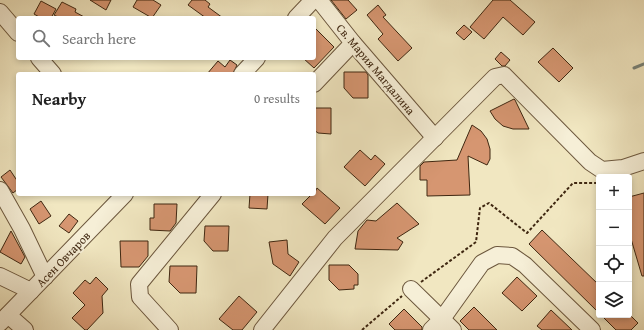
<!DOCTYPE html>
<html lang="en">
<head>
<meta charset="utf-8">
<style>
	body { margin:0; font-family:"Gentium Book Plus",serif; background:#f2f2f2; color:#222 }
	.controls { position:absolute; right:12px; bottom:12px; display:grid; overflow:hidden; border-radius:4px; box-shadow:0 2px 6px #0003 }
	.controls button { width:36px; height:36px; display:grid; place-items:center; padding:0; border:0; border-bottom:1px solid #e0e0e0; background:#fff; color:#222; font:20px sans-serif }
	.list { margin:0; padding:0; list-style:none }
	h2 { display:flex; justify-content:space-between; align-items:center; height:52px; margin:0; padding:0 16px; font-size:17px }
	h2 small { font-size:13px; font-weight:400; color:#767676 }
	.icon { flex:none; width:22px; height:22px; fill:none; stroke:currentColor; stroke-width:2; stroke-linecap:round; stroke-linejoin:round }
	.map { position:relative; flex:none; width:644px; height:330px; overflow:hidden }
	.search { position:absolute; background:#fff; box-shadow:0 2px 6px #0003; left:16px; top:16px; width:300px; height:44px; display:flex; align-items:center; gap:10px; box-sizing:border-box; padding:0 14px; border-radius:4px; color:#767676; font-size:15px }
	.panel { position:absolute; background:#fff; box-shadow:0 2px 6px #0003; left:16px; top:72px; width:300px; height:124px; border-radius:4px }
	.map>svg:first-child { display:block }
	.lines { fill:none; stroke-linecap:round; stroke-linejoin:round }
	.stream { stroke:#788278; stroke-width:3 }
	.building { fill:#d69671; stroke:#3f2711 }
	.minor-casing { stroke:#6c573d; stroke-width:18 }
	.path { stroke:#3f2711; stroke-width:2; stroke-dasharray:3 2; stroke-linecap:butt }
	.minor { stroke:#f6efd7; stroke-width:16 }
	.labels { text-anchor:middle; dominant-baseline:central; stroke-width:3.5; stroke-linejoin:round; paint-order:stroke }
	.street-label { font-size:12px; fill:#3f2711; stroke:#f6efd7 }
</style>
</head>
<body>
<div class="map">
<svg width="644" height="330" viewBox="0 0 644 330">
	<rect width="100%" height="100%" fill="#f1e7c1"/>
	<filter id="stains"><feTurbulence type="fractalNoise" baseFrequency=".005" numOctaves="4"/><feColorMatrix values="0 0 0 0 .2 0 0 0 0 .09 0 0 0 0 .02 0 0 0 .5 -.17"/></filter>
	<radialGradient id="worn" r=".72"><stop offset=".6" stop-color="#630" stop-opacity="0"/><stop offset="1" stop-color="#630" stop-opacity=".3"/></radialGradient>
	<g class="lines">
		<!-- stream -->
		<path class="stream" d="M634 68 644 64"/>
	</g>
	<!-- building -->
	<g class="building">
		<path d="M90 0H111L106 10Z"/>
		<path d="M137 0H153L161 5 152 18 133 7Z"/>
		<path d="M192 0H205L210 4 208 7 223 18H206L188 5Z"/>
		<path d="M331 0H348L357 10 346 19Z"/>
		<path d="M493 0H510L535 22 523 35 503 17 484 39 470 27Z"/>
		<path d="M41 1 56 9 51 18H41L34 14Z"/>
		<path d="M62 2 76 9 75 12 86 18H60L54 15Z"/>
		<path d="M378 5 386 15 383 17 412 48 398 61 378 39 383 34 367 15Z"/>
		<path d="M464 25 472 32 464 40 456 33Z"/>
		<path d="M314 27 334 47 314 68 303 58H314Z"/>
		<path d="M553 48 573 68 559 82 538 62Z"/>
		<path d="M501 52 510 60 505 66H502L495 59Z"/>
		<path d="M230 60 237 65 233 74H207L218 61 225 67Z"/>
		<path d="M344 72H366L368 75V98H353L344 88Z"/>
		<path d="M514 99 515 100 529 129H513L503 126 495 119 490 111Z"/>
		<path d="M314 108H331V134L318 133 314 130Z"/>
		<path d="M472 125 481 131 487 139 490 149V159L487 165 468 156 470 195 427 196V180H420V166L424 162 457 160Z"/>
		<path d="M360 150 371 160 375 155 385 164 365 186 344 167Z"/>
		<path d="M10 170 18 182V189L13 193 1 177Z"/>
		<path d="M317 188 340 208 325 224 302 204 312 194H314Z"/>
		<path d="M644 193V276H642L629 232V197Z"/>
		<path d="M250 194H268L267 209 249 208Z"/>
		<path d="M41 201 51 216 39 224 30 209Z"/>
		<path d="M397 203 419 224 397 238 403 242 398 250 355 249 358 231 367 220 376 221Z"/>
		<path d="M154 204H177L176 223 170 231 150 230V218H154Z"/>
		<path d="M69 214 78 221 69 233 59 226Z"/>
		<path d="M205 226H229L228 251H213L204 241Z"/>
		<path d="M542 230 599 285V313L529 244Z"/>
		<path d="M11 231 25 257 21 264 0 252Z"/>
		<path d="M287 240 288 254 299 262 290 276 273 264 269 242Z"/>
		<path d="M120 241H148V256L139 267H121Z"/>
		<path d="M329 265H349L358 274V285H354V289L339 290 329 280Z"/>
		<path d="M170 266H197L196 293H180L169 282Z"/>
		<path d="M96 277 108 289 102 296 103 313 87 330H85L72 318 85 305 73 293 85 280 90 284Z"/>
		<path d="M517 277 537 296 522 311 502 293Z"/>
		<path d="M239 296 257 312 242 330H233L219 319Z"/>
		<path d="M474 307 497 330H469L460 321Z"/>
		<path d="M404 309 422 327V330H395L389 324Z"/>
		<path d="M551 310 572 330H542L537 326Z"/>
		<path d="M601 315H630L638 323 631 330H616Z"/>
	</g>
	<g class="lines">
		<!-- minor casing -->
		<g class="minor-casing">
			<g id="minor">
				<path d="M319 0 353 43 435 138"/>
				<path d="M0 12 18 33"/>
				<path d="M296 18 313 0"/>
				<path d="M39 58 53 74"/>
				<path d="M242 74 257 58"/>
				<path d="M314 84 353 43"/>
				<path d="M0 190 22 229 45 277"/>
				<path d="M0 276 31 291"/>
				<path d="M411 289 453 330"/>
				<path d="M8 315 25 330"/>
				<path d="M0 323 125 194"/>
				<path d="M170 330 140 297 139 284 213 194"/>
				<path d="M262 330 335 238 495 77 504 75 590 162 602 170 623 168 644 161"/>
				<path d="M431 330 442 319 482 263 497 255 512 256 525 265 592 330"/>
			</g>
		</g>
		<!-- path -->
		<g class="path">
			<path d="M421 282 476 242 480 208 489 203 527 233 573 183H598"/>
			<path d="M362 330 402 296"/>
		</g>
		<!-- minor -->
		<use href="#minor" class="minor"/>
	</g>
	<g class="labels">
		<!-- street labels -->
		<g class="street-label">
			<text transform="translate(376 69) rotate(50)">Св. Мария Магдалина</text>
			<text transform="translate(63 259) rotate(-46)">Асен Овчаров</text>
		</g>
	</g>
	<rect width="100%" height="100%" filter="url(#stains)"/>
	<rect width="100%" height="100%" fill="url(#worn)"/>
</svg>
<div class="controls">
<button>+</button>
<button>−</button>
<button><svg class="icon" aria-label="locate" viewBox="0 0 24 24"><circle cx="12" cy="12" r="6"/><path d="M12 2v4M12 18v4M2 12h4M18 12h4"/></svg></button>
<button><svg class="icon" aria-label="layers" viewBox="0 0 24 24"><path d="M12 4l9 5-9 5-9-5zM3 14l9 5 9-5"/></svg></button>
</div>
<div class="search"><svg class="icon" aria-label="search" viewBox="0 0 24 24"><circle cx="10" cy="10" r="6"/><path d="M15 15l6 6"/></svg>Search here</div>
<section class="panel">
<h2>Nearby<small>0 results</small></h2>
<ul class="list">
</ul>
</section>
</div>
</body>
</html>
